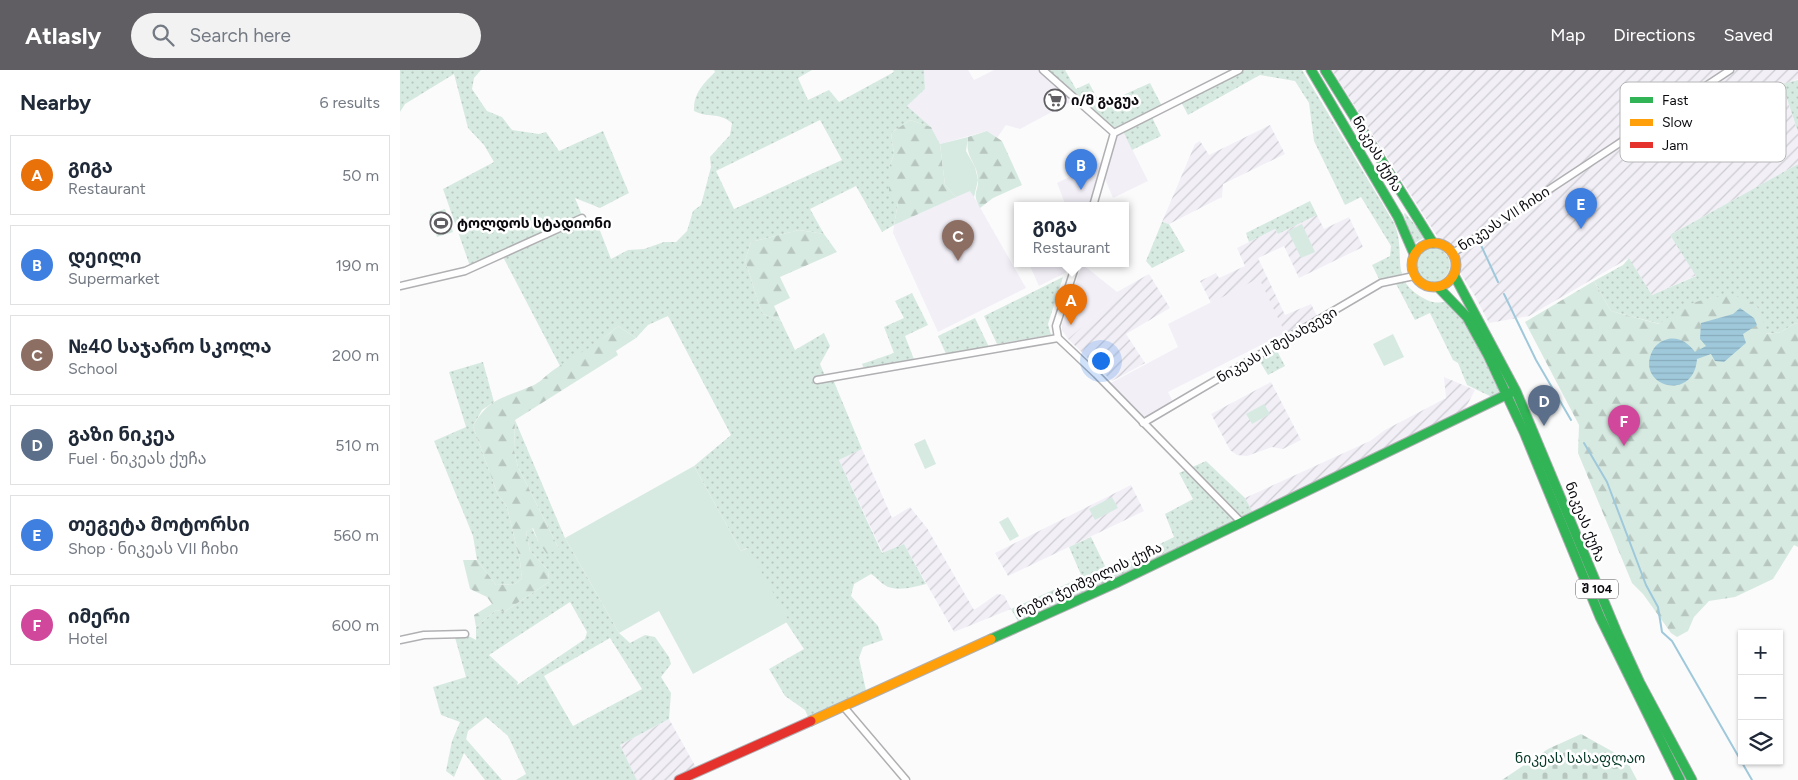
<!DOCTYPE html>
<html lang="en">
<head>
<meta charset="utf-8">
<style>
	body { margin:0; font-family:Figtree,"Noto Sans Georgian",sans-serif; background:#f2f2f3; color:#1f2937 }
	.controls { position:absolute; right:15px; bottom:15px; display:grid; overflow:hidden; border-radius:0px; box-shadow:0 1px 4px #0004 }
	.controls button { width:45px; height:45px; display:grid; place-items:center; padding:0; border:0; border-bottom:1px solid #e0e1e3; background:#fff; color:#1f2937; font:25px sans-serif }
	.you { position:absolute; left:700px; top:290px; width:18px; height:18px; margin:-12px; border:4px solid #fff; border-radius:50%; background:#1a73e8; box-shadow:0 0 0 8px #1a73e833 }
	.badge { display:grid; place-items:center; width:32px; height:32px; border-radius:50%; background:#605e62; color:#fff; font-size:16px; font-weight:700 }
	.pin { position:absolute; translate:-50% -41px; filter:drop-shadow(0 1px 2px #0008) }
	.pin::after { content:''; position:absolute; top:26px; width:18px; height:15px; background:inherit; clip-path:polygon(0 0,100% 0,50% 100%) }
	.popup { position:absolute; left:614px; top:132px; width:115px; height:65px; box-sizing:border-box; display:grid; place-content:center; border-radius:0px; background:#fff; filter:drop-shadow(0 1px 4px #0005); font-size:16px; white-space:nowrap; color:#747a83 }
	.popup b { font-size:19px; color:#1f2937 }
	.popup::after { content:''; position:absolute; left:50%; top:100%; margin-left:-10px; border:10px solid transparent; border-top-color:#fff }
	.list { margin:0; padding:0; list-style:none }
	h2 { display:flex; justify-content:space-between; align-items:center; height:65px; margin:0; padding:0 20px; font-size:21px }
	h2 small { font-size:16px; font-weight:400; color:#747a83 }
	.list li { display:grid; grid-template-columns:32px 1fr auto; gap:15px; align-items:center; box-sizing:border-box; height:80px; margin:0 10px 10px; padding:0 10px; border:1px solid #e0e1e3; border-radius:0px }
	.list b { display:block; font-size:19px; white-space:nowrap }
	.list p { margin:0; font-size:16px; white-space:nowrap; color:#747a83 }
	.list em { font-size:16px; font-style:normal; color:#747a83 }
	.icon { flex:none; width:28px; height:28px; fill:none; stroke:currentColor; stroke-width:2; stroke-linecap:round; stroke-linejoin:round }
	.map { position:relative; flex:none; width:1398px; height:710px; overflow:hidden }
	header { display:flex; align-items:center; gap:30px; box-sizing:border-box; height:70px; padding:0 25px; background:#605e62; color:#fff }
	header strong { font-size:24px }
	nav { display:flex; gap:28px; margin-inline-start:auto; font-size:18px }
	.search { width:350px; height:45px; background:#f2f2f3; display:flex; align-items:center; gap:12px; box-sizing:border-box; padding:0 18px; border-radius:28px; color:#747a83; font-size:19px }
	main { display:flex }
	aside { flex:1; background:#fff }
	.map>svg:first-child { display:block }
	.built { fill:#f2eff7 }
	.industrial { fill:url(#industrial-furrows) }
	.grass { fill:url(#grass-dots); fill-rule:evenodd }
	.forest { fill:url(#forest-firs) }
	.cemetery { fill:url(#cemetery-stones) }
	.garden { fill:#d7eae1 }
	.water { fill:url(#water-rules) }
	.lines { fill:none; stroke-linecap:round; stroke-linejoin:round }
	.stream { stroke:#9fc9db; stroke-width:2 }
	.street-casing { stroke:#b0afb2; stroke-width:9 }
	.fast-casing { stroke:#b0afb2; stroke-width:11 }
	.slow-casing { stroke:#b0afb2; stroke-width:11 }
	.jam-casing { stroke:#b0afb2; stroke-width:11 }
	.street { stroke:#fefeff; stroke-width:6 }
	.fast { stroke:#30b455; stroke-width:9 }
	.slow { stroke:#ff9f0a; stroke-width:9 }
	.jam { stroke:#e5322d; stroke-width:9 }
	.labels { text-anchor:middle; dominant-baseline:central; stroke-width:5; stroke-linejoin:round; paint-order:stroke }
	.shield { fill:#fff; stroke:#555457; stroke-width:1 }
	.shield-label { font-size:12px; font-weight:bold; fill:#0c0a0f }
	.poi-label { font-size:14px; font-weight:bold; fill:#0c0a0f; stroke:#fff; text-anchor:start }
	.street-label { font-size:14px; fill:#0c0a0f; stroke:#fff }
	.park-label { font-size:14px; fill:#053825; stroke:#fff }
	.key { fill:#fff; stroke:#b6b6b7; stroke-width:1 }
	.key-label { font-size:14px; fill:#0c0a0f }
</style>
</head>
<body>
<header>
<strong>Atlasly</strong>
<div class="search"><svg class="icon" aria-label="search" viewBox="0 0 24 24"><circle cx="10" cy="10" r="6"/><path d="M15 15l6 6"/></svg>Search here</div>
<nav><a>Map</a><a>Directions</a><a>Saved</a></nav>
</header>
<main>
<aside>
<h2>Nearby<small>6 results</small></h2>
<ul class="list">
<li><span class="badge" style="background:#e8710a">A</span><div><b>გიგა</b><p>Restaurant</p></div><em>50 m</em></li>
<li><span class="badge" style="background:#3f7fe0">B</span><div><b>დეილი</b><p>Supermarket</p></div><em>190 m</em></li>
<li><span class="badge" style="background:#8d6e63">C</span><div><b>№40 საჯარო სკოლა</b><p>School</p></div><em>200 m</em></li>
<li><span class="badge" style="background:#5c6f8a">D</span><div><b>გაზი ნიკეა</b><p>Fuel · ნიკეას ქუჩა</p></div><em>510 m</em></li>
<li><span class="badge" style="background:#3f7fe0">E</span><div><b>თეგეტა მოტორსი</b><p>Shop · ნიკეას VII ჩიხი</p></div><em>560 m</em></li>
<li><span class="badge" style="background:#d1479c">F</span><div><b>იმერი</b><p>Hotel</p></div><em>600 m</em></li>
</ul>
</aside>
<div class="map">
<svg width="1398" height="710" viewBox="0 0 1398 710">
	<defs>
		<pattern id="industrial-furrows" width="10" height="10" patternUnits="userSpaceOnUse" patternTransform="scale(1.25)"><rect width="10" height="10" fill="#f2eff7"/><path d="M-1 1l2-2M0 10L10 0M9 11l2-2" fill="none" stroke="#ceccd3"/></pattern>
		<pattern id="grass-dots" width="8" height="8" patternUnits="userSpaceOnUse" patternTransform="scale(1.25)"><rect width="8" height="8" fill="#d7eae1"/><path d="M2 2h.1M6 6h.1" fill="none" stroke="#b7c7c0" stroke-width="1.8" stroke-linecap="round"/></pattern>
		<pattern id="forest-firs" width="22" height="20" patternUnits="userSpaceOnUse" patternTransform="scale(1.25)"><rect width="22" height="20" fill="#d7eae1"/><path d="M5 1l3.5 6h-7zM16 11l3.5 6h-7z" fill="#b7c7c0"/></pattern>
		<pattern id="cemetery-stones" width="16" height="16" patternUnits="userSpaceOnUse" patternTransform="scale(1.25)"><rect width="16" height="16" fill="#d7eae1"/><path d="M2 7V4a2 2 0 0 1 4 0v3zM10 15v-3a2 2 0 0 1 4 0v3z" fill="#b7c7c0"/></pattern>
		<pattern id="water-rules" width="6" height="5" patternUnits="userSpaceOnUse" patternTransform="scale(1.25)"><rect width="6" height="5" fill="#9fc9db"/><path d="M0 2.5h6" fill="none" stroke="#88abbb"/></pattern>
	</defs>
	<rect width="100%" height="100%" fill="#fbfbfc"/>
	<!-- built -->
	<g class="built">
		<path d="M524 0H568L574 10 594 0H643L676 29 620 59 606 55 597 68 587 61 540 74 531 57 507 36 525 19Z"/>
		<path d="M722 59 748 111 713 128 703 104 692 136H666L657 113 707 89 714 63Z"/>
		<path d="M570 120 626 218 538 262 493 163 494 155Z"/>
		<path d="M629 194H676L673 199 639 216Z"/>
		<path d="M682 194 717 222 709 234 668 269 662 260V254Z"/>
		<path d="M859 208 887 262 768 322 772 330 743 353 707 315 778 277 768 254Z"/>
	</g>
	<!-- industrial -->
	<g class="industrial">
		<path d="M932 0H1398V9L1382 15 1398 62V94L1270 165 1297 205 1252 225 1229 188 1129 246 1089 253 1075 226Z"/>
		<path d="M870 55 885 84 823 114 822 127 769 154 762 152 795 74 800 71 809 85Z"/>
		<path d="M917 145 924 159 949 147 963 177 899 208 884 176 858 188 885 245 911 234 919 250 888 269 859 208 811 233 800 211 816 203 819 208 845 196 837 178 875 159 878 164Z"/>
		<path d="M749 204 770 238 726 264 745 293 712 311 668 269 709 234 717 222Z"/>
		<path d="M1044 307 1075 320 1064 341 855 446 845 428 970 371 985 360 1046 328Z"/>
		<path d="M871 312 901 370 883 379 872 377 847 386 837 385 830 380 811 344Z"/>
		<path d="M462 379 492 448 510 437 527 458 574 540 597 524 604 525 611 539 554 562 504 474 483 483 439 390Z"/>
		<path d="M731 415 744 441 608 506 595 483Z"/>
		<path d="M269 649 298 701 279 710H237L220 675Z"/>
	</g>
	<!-- grass -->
	<g class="grass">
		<path d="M0 0H81L74 8 72 19 87 41 102 47 112 60 139 64 146 62 159 81 203 61 229 123 200 138 175 128 186 155 199 158 211 189 228 180 244 179 264 172H276L287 161 293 141 301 135 311 97 310 87 330 65 332 53C316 41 310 49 294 41 293 24 303 14 315 2L314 0H412L398 8 408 30 429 20 439 32 494 2 493 0H524L525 19 507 36 531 57 510 50 491 63 494 84 489 98 498 133 494 155 482 162 456 116 410 139 424 164 399 160 351 172 345 191C352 209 355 226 363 244L381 251 395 280 424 263 430 276 420 294 426 308 432 307 462 379 439 390 482 483 504 474 526 514C514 517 495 523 483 514 478 510 476 507 471 504L454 514 451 526 478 556 483 570 463 577 459 588 467 625 410 651 405 640 385 626 369 599 404 579 386 552 388 551 347 478 341 481 294 396 331 365 268 246 248 255 236 268 218 256 197 274 160 296 102 185 71 199 43 119 94 92 84 75 68 58 54 4 5 34 0 42ZM420 50 442 90 334 139 316 101Z"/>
		<path d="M643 0H665L676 19 689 13 701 35 750 13 763 38 751 45 761 66 732 80 722 59 714 63Z"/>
		<path d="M839 0H902L994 153C1008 184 986 210 1027 230 1035 234 1046 233 1053 229L1107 324 1096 329 1067 315 1058 293 1053 290 1030 243 1015 250 994 210 981 213 972 195 990 186 991 176 961 127 945 135 914 71 909 33 895 11 860 5 788 45 780 30Z"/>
		<path d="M1398 10V62L1382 14Z"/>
		<path d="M1398 94V254L1395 253 1381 262 1365 264 1350 232C1315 219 1289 234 1260 254L1211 241 1194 211 1223 195 1229 188 1252 225 1296 206 1270 165Z"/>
		<path d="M910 131 917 145 878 164 875 159 849 172 846 163Z"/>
		<path d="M1005 143 1025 167 1012 175 1004 144Z"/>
		<path d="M762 152 769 154 785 181 752 198 746 191Z"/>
		<circle cx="1033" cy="195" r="17"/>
		<path d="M663 207 648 254 651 265 597 274 584 246Z"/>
		<path d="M512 223 528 255 505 266 515 292 465 301 462 294 494 283 484 257 504 248 495 231Z"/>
		<path d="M575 248 589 277 546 284 538 266Z"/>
		<path d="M875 277 885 296 868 305 857 287Z"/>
		<path d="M83 292 94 332 82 340 73 356 97 423 107 437 120 491 122 508 115 514 96 515 77 490 73 466 34 371 66 357 49 302Z"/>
		<path d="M115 350 165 468 219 563 230 573 245 565 255 567 269 587 271 594 261 607 271 623 269 649 220 675 237 710H116L126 704 108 666 86 647 68 661 66 669 102 710H85L64 683 54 707 46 701 52 671 60 652 41 645 33 617 66 607 54 564H65L76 570V557L96 540 104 542 149 512 148 500 130 481 126 462 132 458 138 471 159 479 118 397 114 380ZM170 532 187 562 185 569 117 615 118 612 89 585ZM210 568 242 619 173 656 144 606Z"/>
		<path d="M806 391 845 428 855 446 621 557 611 539 682 507 669 477 691 467 707 500 774 467 765 444 793 429 779 403Z"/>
	</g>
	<!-- forest -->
	<g class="forest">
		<path d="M510 50 531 57 540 74 545 115 556 127 494 155 498 133 489 122V98L494 84 491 63Z"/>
		<path d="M587 61 602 71 622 115 593 128 580 138C571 121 579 123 578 108 576 90 565 89 568 67Z"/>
		<path d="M399 160 424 164 437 182 380 207 390 228 374 236 381 251 363 244C355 226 352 209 345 191L351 172Z"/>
		<path d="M1194 211 1211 241 1259 254C1268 248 1276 241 1285 237 1306 226 1351 217 1362 245 1364 251 1364 258 1366 264L1381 262 1395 253 1398 254V477L1394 475 1373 509 1335 527 1309 531 1294 547 1288 561 1277 567 1271 563 1243 524 1232 513 1178 383 1179 355 1125 252Z"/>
		<path d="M218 256 236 268 216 281 218 285 115 350 114 380 118 397 159 479 147 484 138 471 133 458 126 462 130 481 148 500 149 512 104 542 96 540 76 557 74 545 92 534 87 527 70 519 63 490H77L96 515 115 514 122 508 120 491 107 437 97 423 73 356C90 326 105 328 134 315 142 311 148 303 155 299 177 284 199 274 218 256Z"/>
	</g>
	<!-- cemetery -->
	<path class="cemetery" d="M1181 664 1226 689 1237 710H1102L1148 679Z"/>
	<!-- garden -->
	<g class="garden">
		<path d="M568 67 566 81 575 97 578 110 574 127 570 121 556 127 545 115 540 74Z"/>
		<path d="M45 139 53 162 37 167 30 144Z"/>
		<path d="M902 154 915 182 901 188 888 161Z"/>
		<path d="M993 264 1004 287 984 296 973 274Z"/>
		<path d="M864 334 870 344 852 354 846 344Z"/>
		<path d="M525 369 536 394 525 399 514 374Z"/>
		<path d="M294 396 341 481 348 478 389 551 293 604 259 541 219 563 165 468Z"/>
		<path d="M712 427 718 438 695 450 689 439Z"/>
		<path d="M608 447 619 466 610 471 599 452Z"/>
	</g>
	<!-- water -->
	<path class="water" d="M1340 238 1354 248 1357 255 1343 264 1346 273 1324 292 1315 291 1311 284 1297 289C1294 332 1238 317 1251 284 1254 276 1260 271 1268 269 1280 267 1288 273 1295 282L1306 276 1300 269 1301 253 1333 244Z"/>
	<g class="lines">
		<!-- stream -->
		<g class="stream">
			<path d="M1079 171 1098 212"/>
			<path d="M1104 224 1136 290 1171 350"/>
			<path d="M1184 373 1207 412 1246 515 1258 537 1262 562 1272 571 1352 710"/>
		</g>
		<!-- street casing -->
		<g class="street-casing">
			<g id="street">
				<path d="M643 0 714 63"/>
				<path d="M693 136 714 63 839 0"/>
				<path d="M1053 183 1330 0"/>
				<path d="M676 194 656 256 658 268 696 304 842 453"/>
				<path d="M0 216 65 201 182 148"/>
				<path d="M417 310 658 268"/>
				<path d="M743 353 981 213 1014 206"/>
				<path d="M0 570 24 565 65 564"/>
				<path d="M443 636 506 710"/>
			</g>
		</g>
		<!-- fast casing -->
		<g class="fast-casing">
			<g id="fast">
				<path d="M911 0 998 147 1014 184"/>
				<path d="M925 0 1033 173"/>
				<path d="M1054 205 1116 321 1218 565 1240 613 1292 710"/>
				<path d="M1038 217 1067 247 1088 285 1124 362 1200 547 1280 710"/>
				<path d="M591 569 716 513 1112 322"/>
			</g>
		</g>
		<!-- slow casing -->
		<g class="slow-casing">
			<g id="slow">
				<circle cx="1034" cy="195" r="22"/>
				<path d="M411 651 591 569"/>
			</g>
		</g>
		<!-- jam casing -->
		<g class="jam-casing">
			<path id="jam" d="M279 710 411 651"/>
		</g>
		<!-- street -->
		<use href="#street" class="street"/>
		<!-- fast -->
		<use href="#fast" class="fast"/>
		<!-- slow -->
		<use href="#slow" class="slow"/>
		<!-- jam -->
		<use href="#jam" class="jam"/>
	</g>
	<!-- icons -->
	<defs>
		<g id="supermarket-ring" transform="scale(1.125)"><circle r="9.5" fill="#fff" stroke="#605e62" stroke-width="1.5"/><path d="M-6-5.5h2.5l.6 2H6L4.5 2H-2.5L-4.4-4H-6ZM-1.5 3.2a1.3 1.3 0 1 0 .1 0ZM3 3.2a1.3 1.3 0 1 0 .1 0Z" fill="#605e62"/></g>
		<g id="stadium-ring" transform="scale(1.125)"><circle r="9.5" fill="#fff" stroke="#605e62" stroke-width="1.5"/><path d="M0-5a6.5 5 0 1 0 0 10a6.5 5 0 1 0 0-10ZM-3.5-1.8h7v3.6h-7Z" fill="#605e62"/></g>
	</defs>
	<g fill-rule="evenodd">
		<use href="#supermarket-ring" x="655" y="30"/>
		<use href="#stadium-ring" x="41" y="153"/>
	</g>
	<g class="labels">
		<!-- shield labels -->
		<rect class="shield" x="1176" y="509.5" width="42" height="19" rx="4"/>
		<g class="shield-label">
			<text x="1197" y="519">შ 104</text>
		</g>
		<!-- poi labels -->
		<g class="poi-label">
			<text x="671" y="30">ი/მ გაგუა</text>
			<text x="57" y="153">ტოლდოს სტადიონი</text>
		</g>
		<!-- street labels -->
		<g class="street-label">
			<text transform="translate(977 84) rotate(60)">ნიკეას ქუჩა</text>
			<text transform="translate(1104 149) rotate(-33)">ნიკეას VII ჩიხი</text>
			<text transform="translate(877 275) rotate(-30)">ნიკეას II შესახვევი</text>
			<text transform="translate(1185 452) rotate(68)">ნიკეას ქუჩა</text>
			<text transform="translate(689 510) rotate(-25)">რეზო ჭეიშვილის ქუჩა</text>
		</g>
		<!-- park labels -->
		<g class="park-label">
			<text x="1180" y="688">ნიკეას სასაფლაო</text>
		</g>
	</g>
	<!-- legend -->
	<rect x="1220" y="12" width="166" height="80" rx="8" class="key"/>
	<rect x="1230" y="27" width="23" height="6" fill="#30b455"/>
	<rect x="1230" y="49" width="23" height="7" fill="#ff9f0a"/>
	<rect x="1230" y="72" width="23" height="6" fill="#e5322d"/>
	<g class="key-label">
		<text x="1262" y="35">Fast</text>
		<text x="1262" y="57">Slow</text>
		<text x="1262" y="80">Jam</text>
	</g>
</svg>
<div class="controls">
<button>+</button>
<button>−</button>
<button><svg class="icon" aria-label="layers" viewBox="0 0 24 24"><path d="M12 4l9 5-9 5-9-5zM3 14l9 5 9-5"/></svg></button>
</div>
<div class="you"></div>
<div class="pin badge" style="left:671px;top:255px;background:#e8710a">A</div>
<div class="popup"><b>გიგა</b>Restaurant</div>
<div class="pin badge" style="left:681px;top:120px;background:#3f7fe0">B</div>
<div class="pin badge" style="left:558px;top:191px;background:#8d6e63">C</div>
<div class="pin badge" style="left:1144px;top:356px;background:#5c6f8a">D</div>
<div class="pin badge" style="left:1181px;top:159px;background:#3f7fe0">E</div>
<div class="pin badge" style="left:1224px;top:376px;background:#d1479c">F</div>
</div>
</main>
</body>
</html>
